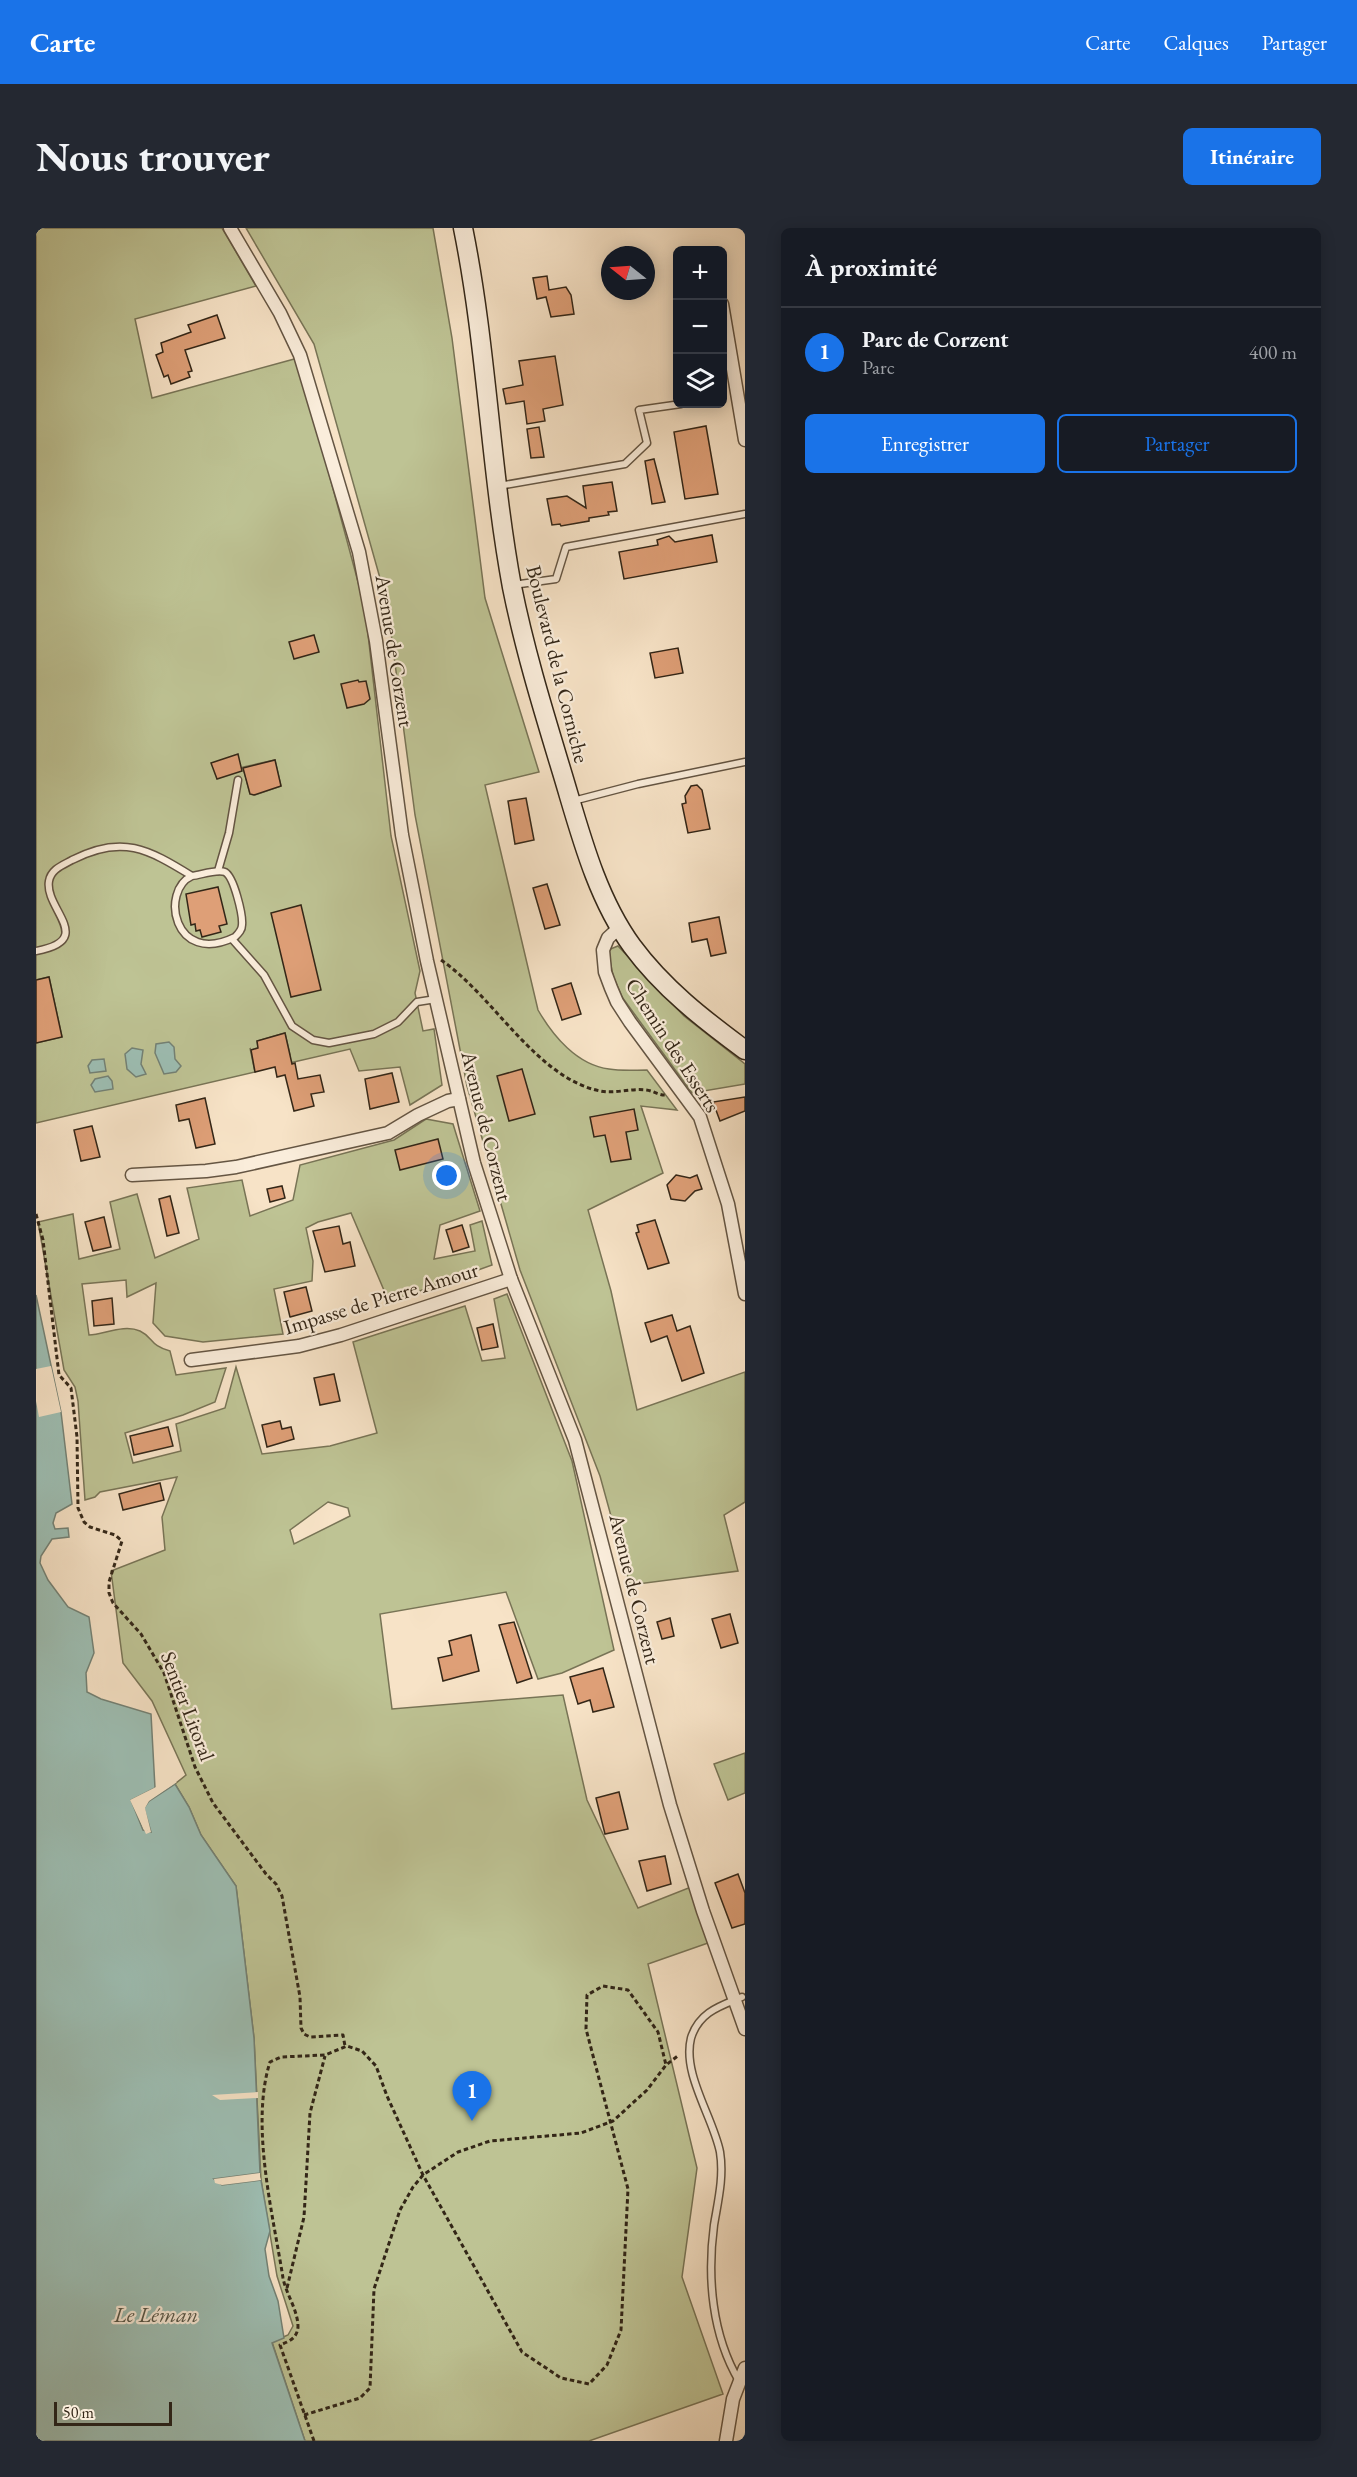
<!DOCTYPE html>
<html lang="fr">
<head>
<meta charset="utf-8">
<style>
	body { margin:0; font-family:"EB Garamond",serif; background:#242831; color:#f1f3f6 }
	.controls { position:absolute; right:18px; top:18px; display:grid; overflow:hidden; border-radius:9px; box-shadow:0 3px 15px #0003 }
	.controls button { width:54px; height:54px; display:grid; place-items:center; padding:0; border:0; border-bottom:2px solid #363941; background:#171b24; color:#f1f3f6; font:30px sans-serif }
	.compass { position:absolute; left:565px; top:18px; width:54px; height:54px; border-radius:50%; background:#171b24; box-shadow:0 3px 15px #0003; rotate:287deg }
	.scale { position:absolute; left:18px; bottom:15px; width:118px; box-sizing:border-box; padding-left:6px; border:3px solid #332617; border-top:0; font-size:16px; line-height:21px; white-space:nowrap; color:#332617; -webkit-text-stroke:4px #faeddb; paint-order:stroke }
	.you { position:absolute; left:411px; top:948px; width:21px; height:21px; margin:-15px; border:4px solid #fff; border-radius:50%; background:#1a73e8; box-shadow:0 0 0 9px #1a73e833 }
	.badge { display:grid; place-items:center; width:39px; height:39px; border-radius:50%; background:#1a73e8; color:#fff; font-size:20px; font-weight:700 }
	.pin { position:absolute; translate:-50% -50px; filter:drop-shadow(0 2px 3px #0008) }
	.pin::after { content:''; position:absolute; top:32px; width:21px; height:18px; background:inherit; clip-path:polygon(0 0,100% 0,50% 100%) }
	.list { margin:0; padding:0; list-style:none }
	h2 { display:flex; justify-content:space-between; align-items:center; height:78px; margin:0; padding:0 24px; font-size:26px }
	h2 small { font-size:20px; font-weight:400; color:#9ea1a6 }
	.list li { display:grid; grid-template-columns:39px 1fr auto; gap:18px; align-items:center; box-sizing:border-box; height:90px; padding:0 24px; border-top:2px solid #363941 }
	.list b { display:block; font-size:22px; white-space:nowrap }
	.list p { margin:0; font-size:20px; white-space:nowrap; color:#9ea1a6 }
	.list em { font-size:20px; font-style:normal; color:#9ea1a6 }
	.actions { display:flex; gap:12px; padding:18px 24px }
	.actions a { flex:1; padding:14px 0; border:2px solid #1a73e8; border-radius:9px; text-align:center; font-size:21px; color:#1a73e8 }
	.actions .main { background:#1a73e8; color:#fff }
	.icon { flex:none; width:33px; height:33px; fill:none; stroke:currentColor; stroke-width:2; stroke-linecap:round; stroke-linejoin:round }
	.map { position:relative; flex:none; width:709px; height:2213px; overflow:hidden; border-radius:9px }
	header { display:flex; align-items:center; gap:36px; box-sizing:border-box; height:84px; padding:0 30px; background:#1a73e8; color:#fff }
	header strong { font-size:28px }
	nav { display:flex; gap:33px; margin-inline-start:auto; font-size:21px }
	.intro { display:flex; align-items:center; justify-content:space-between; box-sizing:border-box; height:144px; padding:0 36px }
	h1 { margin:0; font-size:42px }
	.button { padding:15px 27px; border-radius:9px; background:#1a73e8; color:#fff; font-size:21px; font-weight:700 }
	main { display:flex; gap:36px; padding:0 36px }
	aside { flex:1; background:#171b24; border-radius:9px; box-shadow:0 3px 15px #0003 }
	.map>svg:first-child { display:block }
	.green { fill:#bec394; stroke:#787456; stroke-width:1.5; fill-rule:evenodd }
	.water { fill:#9dbeb3; stroke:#738175; stroke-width:1.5 }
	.pier { fill:#f7e3c7 }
	.building { fill:#de9f77; stroke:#332617; stroke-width:1.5 }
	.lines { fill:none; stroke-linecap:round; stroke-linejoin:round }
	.lane-casing { stroke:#645543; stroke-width:9 }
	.street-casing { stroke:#645543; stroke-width:15 }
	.secondary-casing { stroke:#332617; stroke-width:21 }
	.path { stroke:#332617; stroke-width:3; stroke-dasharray:4.5 3; stroke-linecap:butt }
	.lane { stroke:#faeddb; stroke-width:6 }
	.street { stroke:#faeddb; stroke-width:12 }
	.secondary { stroke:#faeddb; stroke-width:18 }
	.labels { text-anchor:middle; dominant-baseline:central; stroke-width:4.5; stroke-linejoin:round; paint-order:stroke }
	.street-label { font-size:21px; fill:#332617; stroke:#faeddb }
	.water-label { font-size:22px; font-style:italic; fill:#535446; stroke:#faeddb }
</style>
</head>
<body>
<header>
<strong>Carte</strong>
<nav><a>Carte</a><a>Calques</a><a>Partager</a></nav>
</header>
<div class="intro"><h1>Nous trouver</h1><a class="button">Itinéraire</a></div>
<main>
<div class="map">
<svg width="709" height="2213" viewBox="0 0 709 2213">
	<rect width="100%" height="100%" fill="#f7e3c7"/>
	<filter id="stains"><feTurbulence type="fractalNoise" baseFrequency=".00333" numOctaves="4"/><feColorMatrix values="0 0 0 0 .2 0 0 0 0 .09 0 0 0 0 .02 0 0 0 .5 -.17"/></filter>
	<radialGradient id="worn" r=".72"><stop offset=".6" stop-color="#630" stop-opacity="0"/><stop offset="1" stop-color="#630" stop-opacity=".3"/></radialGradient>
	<!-- green -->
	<g class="green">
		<path d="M0 0H186L220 58 99 91 116 170 262 130 329 380 355 608 384 743 379 765 387 803 398 801 406 857 374 877 364 839 323 843 314 821 236 839 254 827 249 805 221 813 222 820 215 822 214 820 219 844 0 895V815L26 809 13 749 0 752ZM239 532 245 558 219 567 214 566 207 539Z"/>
		<path d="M210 0H397L416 110 449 370 503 544 449 557 502 782C517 808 541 837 573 841 585 843 598 842 611 842L641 882 605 878 627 945 552 982 575 1063 601 1182 709 1144V1274L688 1287 702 1343 594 1357 564 1248 484 1042 431 858 379 587 351 375 278 116Z"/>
		<path d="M582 718 648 788 709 836V856L656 865 586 769 577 748 572 722Z"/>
		<path d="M390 891 417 896 444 983 404 997 398 1031 439 1023 434 997 446 993 456 1037 353 1074 315 985 282 994 270 1000 277 1033 276 1053 238 1061 247 1106 167 1114 129 1108 117 1095 120 1055 91 1069 90 1052 46 1056 53 1107C69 1106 88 1096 104 1103 117 1109 114 1118 134 1123L140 1147 190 1140 179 1174 147 1187 89 1205 97 1235 145 1223 140 1196 189 1180 200 1139 226 1226 294 1218 341 1205 317 1114 429 1078 446 1133 469 1130 458 1071 471 1066 536 1233 578 1422 526 1445 502 1451 470 1364 344 1386 356 1481 527 1467 551 1572 602 1680 655 1659 672 1715 612 1736 661 1940 646 2049 687 2166 553 2213H269L236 2114 252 2107 257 2098 241 2048 225 1952 218 1810 200 1658 165 1607 153 1579 139 1556 150 1547 116 1473 87 1435 75 1343 129 1322 126 1289 141 1249 64 1264 59 1269 49 1272 42 1173 39 1159 28 1142 2 994 37 986 43 1031 84 1021 74 974 101 966 119 1030 163 1011 151 960 206 952 214 988 257 972 264 937 358 912ZM292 1274 312 1280 314 1288 258 1316 254 1302Z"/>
		<path d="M709 1525V1565L692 1572 678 1536Z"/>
	</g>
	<!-- water -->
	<g class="water">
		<path d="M133 814 138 819 139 831 145 838 140 844 128 846 119 825 120 816Z"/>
		<path d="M96 820 107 822 105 836 110 846 100 849 91 841 89 826Z"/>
		<path d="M68 831 70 843 54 845 52 838 56 832Z"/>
		<path d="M72 848 76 853 77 861 59 864 55 857 59 851Z"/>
		<path d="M0 1067 25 1184 36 1276 20 1285 17 1295 19 1301 32 1300 33 1309 16 1311 5 1328 4 1335 12 1352 32 1379 53 1389 58 1425 50 1445 51 1464 65 1471 115 1486 119 1560 95 1572 107 1602 115 1604 108 1580 113 1573 139 1556 153 1579 165 1607 200 1658 218 1810 224 1945 178 1951 186 1957 225 1952 234 2003 229 2021 233 2048 242 2073 248 2110 236 2115 269 2213H0Z"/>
	</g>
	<!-- pier -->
	<g class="pier">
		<path d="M15 1138 25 1184 3 1189 0 1173V1141Z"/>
		<path d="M137 1554H141L113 1573 109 1580 115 1604 110 1606 94 1572 122 1558 120 1562 98 1573 112 1603 105 1578 111 1571Z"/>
		<path d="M222 1864V1870L184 1872 176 1867Z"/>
		<path d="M224 1945V1948L184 1953 224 1949 225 1952 186 1957 179 1955 178 1951Z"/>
	</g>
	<!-- building -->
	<g class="building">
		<path d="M511 48 513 62 530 59 535 67 538 86 515 89 510 69 501 71 497 50Z"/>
		<path d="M181 87 189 110 149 122 156 143 152 144 154 149 135 156 132 147 128 149 120 127 127 124 125 115 155 104 152 97Z"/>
		<path d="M519 128 527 177 507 181 509 193 491 196 488 173 470 176 467 161 487 157 483 133Z"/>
		<path d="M670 198 682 266 649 271 638 204Z"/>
		<path d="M503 199 508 229 495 230 491 201Z"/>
		<path d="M618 231 629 274 616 276 609 233Z"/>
		<path d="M576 254 581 283 572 284 573 287 553 290V293L525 298 524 296 516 297 511 271 531 268 550 280 547 258Z"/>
		<path d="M676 307 681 334 588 351 583 324 622 317 621 312 633 308 639 314Z"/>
		<path d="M278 407 283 424 258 431 253 414Z"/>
		<path d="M642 420 647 445 619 450 614 425Z"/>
		<path d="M322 452 323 454 330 453 334 471 328 476 311 480 305 456Z"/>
		<path d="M202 526 206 543 181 551 175 535Z"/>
		<path d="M239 532 245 558 218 567 214 566 207 540Z"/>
		<path d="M661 557 666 562 674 601 652 605 646 576 650 575 649 568 655 558Z"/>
		<path d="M490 570 498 612 479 616 472 573Z"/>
		<path d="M511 656 524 697 509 701 497 660Z"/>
		<path d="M182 659 191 696 183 698 185 704 166 709 164 702 160 703 159 696 155 697 150 666Z"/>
		<path d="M265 677 285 762 255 769 235 685Z"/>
		<path d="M683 689 690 725 675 728 671 711 656 714 653 695Z"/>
		<path d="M13 749 26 809 0 815V752Z"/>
		<path d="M535 755 545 786 526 792 516 761Z"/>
		<path d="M249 805 256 836 259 835 262 851 284 847 288 864 275 866 278 878 258 883 249 847 241 849 239 839 219 844 215 822 222 820 221 813Z"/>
		<path d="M486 841 499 886 473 893 461 848Z"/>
		<path d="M356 845 363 874 334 881 329 851Z"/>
		<path d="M709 869V883L684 893 677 874Z"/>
		<path d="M169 870 179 916 160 920 153 891 143 893 140 877Z"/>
		<path d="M598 881 602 902 590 904 595 931 575 934 569 907 558 909 554 889Z"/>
		<path d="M56 898 64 929 45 933 38 902Z"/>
		<path d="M402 911 407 931 364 942 359 922Z"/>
		<path d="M640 947 654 950 661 947 666 961 659 963 649 973 635 971 631 957Z"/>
		<path d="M246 958 249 970 234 974 231 961Z"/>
		<path d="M134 968 143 1005 131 1008 123 971Z"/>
		<path d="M68 989 75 1019 57 1023 49 994Z"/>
		<path d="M619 992 633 1035 612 1041 600 1005 603 1004 601 997Z"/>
		<path d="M426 997 433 1019 417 1024 410 1002Z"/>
		<path d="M303 998 307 1016 314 1014 319 1038 289 1044 277 1003Z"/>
		<path d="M270 1059 276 1083 254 1089 248 1064Z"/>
		<path d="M76 1070 78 1096 58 1098 56 1073Z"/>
		<path d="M636 1087 641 1103 654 1098 668 1145 646 1153 631 1108 615 1114 609 1095Z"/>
		<path d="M457 1096 462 1119 446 1122 441 1100Z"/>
		<path d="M298 1146 304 1173 284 1177 278 1150Z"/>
		<path d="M244 1193 246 1201 255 1199 258 1211 231 1219 226 1197Z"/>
		<path d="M132 1199 137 1218 98 1227 94 1208Z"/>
		<path d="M124 1255 128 1272 87 1282 83 1266Z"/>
		<path d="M694 1386 702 1415 685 1420 676 1391Z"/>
		<path d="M634 1390 638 1408 626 1411 621 1394Z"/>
		<path d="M478 1394 496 1450 481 1455 463 1397Z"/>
		<path d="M435 1407 443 1443 407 1453 402 1430 416 1427 413 1413Z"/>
		<path d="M567 1440 578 1479 557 1484 554 1472 542 1476 534 1449Z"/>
		<path d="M583 1564 592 1601 569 1606 560 1570Z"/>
		<path d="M629 1628 635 1656 611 1663 603 1633Z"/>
		<path d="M702 1646 709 1665V1696L696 1700 679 1655Z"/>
	</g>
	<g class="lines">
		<!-- lane casing -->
		<g class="lane-casing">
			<g id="lane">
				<path d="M463 258 589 236 611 215 603 182 645 176"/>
				<path d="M477 357 520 351 530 319 709 286"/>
				<path d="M537 573 602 556 709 534"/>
				<path d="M182 643 193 605 202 552"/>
				<path d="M196 711 228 747 256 798 277 812 293 815 338 806 362 794 381 774 400 771"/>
				<path d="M0 723C61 712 8 681 13 653 15 641 27 637 36 632 86 606 112 621 156 648 165 647 180 641 189 644 198 649 207 687 206 697 206 702 203 705 199 709 137 739 124 662 156 648"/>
				<path d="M703 2153C676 2107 671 2050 678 1997 682 1973 688 1949 684 1924 677 1889 646 1846 655 1810 663 1784 684 1778 706 1769"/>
			</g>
		</g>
		<!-- street casing -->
		<g class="street-casing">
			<g id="street">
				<path d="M194 0 244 85 264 127 323 324 340 413 366 607 391 733 438 935 475 1051 539 1212 634 1577 667 1683 709 1801"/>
				<path d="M686 76 709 212"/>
				<path d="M584 699 572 710 567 722 569 744 575 760 581 774 594 794 664 889 692 976 709 1066"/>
				<path d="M96 947 170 943 200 939 352 905 382 887 412 873 423 871"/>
				<path d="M155 1132 263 1118 305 1107 475 1051"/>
				<path d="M690 2213 697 2171 709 2140"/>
			</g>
		</g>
		<!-- secondary casing -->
		<g class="secondary-casing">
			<path id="secondary" d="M427 0C451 118 454 240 476 359 489 424 509 488 528 551 545 608 561 670 596 718 627 760 667 791 709 822"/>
		</g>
		<!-- path -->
		<g class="path">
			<path d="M405 732C457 767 500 850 564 863 579 866 595 860 610 862 619 863 622 868 632 867"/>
			<path d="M0 986 7 1012 23 1147 35 1160 41 1209 42 1280 48 1294 54 1299 79 1307 86 1313 73 1354V1365L77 1375 105 1406 128 1445 159 1539 177 1575 230 1646 240 1656 246 1668 264 1769 265 1800 268 1806 274 1809 307 1807 309 1818"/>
			<path d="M251 2060 268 1989 274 1885 289 1828"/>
			<path d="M268 2187 324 2170 334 2160 338 2061 364 1982 377 1959 387 1947 422 1924 454 1913 545 1905 577 1893 611 1862 630 1837 643 1827"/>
			<path d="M278 2213 244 2117C254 2113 261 2110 262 2099 262 2082 250 2066 247 2050 237 1986 214 1897 234 1834L245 1829 289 1827 311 1818 326 1823 340 1838 351 1868 387 1947 486 2124 525 2150 553 2156 571 2137 585 2102 592 1961 550 1801 551 1767 567 1758 592 1762 622 1804 630 1837"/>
		</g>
		<!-- lane -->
		<use href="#lane" class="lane"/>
		<!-- street -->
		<use href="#street" class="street"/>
		<!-- secondary -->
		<use href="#secondary" class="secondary"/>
	</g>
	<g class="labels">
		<!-- street labels -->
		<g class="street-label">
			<text transform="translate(359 423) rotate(81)">Avenue de Corzent</text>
			<text transform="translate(522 436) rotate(76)">Boulevard de la Corniche</text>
			<text transform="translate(637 817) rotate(57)">Chemin des Esserts</text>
			<text transform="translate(451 898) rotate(76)">Avenue de Corzent</text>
			<text transform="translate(345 1070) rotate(-17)">Impasse de Pierre Amour</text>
			<text transform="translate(599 1361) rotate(76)">Avenue de Corzent</text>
			<text transform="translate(152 1478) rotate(69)">Sentier Litoral</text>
		</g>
		<!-- water labels -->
		<g class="water-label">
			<text x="120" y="2086">Le Léman</text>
		</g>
	</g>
	<rect width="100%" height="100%" filter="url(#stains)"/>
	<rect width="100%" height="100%" fill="url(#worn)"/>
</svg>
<div class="controls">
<button>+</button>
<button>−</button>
<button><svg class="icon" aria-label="layers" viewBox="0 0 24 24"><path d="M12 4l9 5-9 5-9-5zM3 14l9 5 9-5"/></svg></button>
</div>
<svg class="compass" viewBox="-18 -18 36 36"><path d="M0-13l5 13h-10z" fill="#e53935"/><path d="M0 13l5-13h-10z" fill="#9ea1a6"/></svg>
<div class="scale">50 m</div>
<div class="you"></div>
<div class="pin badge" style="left:436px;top:1893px">1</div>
</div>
<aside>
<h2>À proximité<small></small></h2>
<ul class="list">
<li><span class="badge">1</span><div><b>Parc de Corzent</b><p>Parc</p></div><em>400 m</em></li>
</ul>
<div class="actions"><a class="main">Enregistrer</a><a>Partager</a></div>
</aside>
</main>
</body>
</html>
